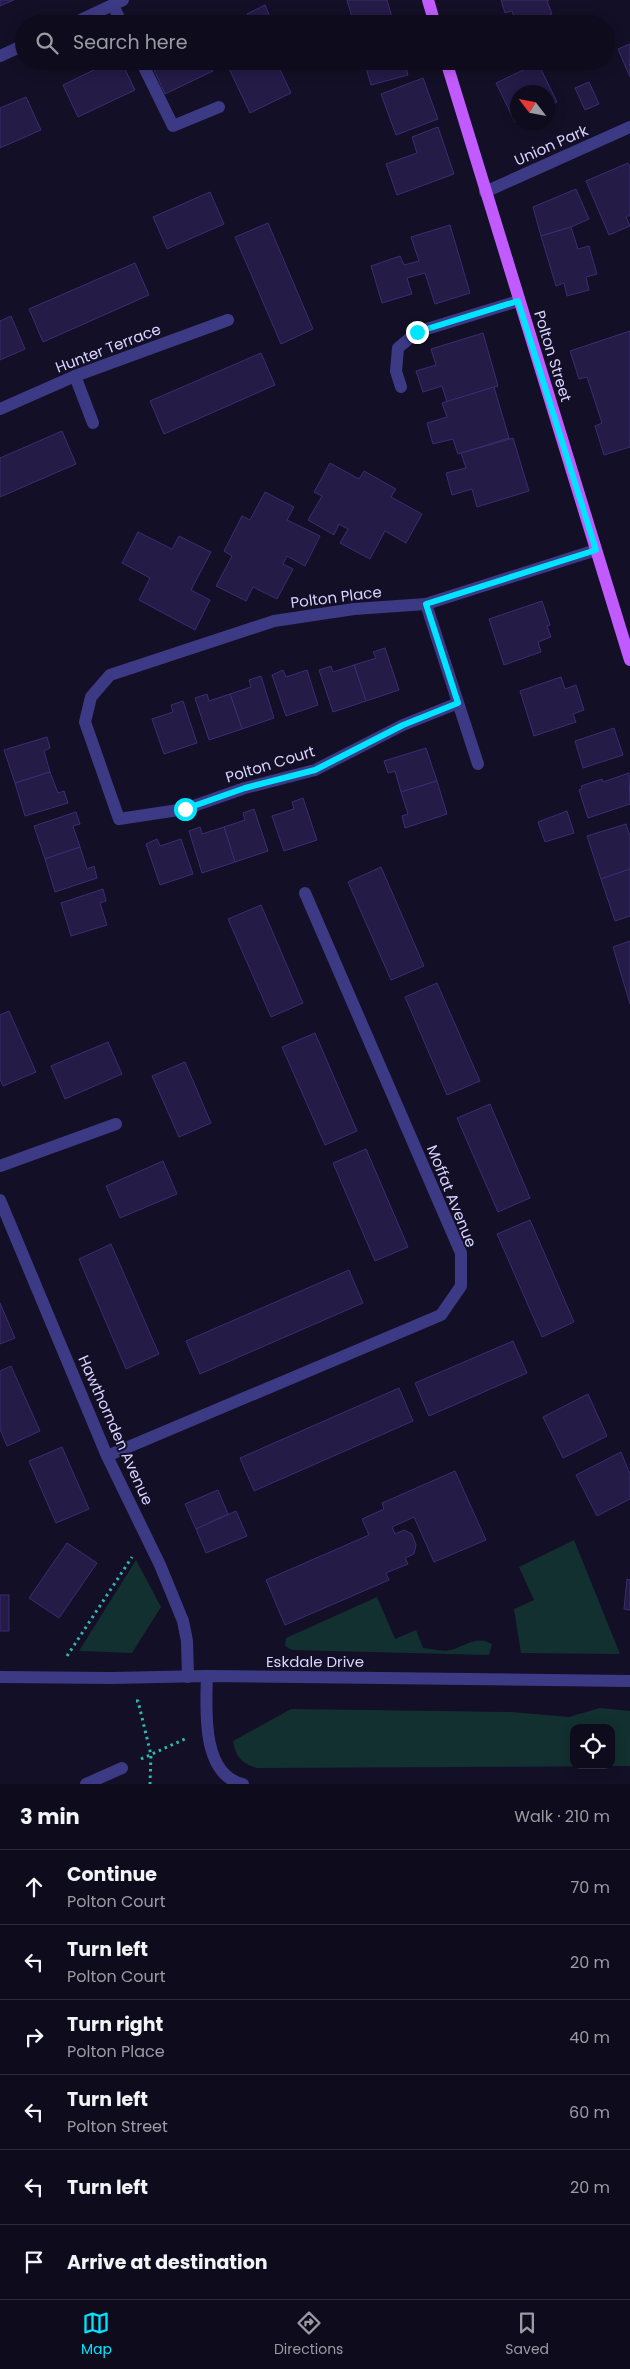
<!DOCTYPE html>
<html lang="en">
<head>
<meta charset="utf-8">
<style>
	body { margin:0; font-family:Poppins,sans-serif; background:#171425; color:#f1f3f6 }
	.controls { position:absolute; right:15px; bottom:15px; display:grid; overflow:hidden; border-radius:10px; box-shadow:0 2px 12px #0003 }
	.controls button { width:45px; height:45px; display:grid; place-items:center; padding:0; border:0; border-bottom:1px solid #2e2b3b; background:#0e0b1c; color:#f1f3f6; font:25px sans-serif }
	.compass { position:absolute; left:510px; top:85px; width:45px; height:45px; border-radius:50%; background:#0e0b1c; box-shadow:0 2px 12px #0003; rotate:302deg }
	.stop { position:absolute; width:15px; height:15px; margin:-11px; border:4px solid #00e5ff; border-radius:50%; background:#fff }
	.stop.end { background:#00e5ff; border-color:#fff; box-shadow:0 1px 5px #0008 }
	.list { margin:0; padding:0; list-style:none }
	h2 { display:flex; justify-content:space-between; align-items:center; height:65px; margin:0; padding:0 20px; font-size:21px }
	h2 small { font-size:16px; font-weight:400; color:#9b9ba3 }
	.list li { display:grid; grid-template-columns:32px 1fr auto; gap:15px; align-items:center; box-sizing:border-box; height:75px; padding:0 20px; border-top:1px solid #2e2b3b }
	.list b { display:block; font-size:19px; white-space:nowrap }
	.list p { margin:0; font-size:16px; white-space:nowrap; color:#9b9ba3 }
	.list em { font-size:16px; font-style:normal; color:#9b9ba3 }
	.icon { flex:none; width:28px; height:28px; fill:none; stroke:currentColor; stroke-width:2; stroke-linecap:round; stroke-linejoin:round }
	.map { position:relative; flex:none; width:630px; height:1784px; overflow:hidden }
	.search { position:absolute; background:#0e0b1c; box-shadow:0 2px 12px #0003; left:15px; right:15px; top:15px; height:55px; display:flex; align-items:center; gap:12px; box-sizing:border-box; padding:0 18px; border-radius:28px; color:#9b9ba3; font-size:19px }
	.sheet { height:515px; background:#0e0b1c }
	nav { display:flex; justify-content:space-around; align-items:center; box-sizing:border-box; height:70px; border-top:1px solid #2e2b3b; background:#0e0b1c; font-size:14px; color:#9b9ba3 }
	nav a { display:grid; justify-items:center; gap:2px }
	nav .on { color:#00e5ff }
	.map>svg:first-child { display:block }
	.green { fill:#12302f; fill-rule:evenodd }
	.building { fill:#241b47; stroke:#3b2d73 }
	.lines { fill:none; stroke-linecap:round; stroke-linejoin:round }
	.path { stroke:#2fb8b0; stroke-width:3; stroke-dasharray:2.5 4; stroke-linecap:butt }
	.lane { stroke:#3d3a85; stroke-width:12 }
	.street { stroke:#3d3a85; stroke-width:12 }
	.primary { stroke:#c25bff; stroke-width:12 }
	.route { stroke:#00e5ff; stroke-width:6 }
	.labels { text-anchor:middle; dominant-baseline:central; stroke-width:4; stroke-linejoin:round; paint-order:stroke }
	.street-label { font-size:15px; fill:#d9d4ff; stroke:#130f26 }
</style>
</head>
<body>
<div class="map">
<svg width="630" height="1784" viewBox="0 0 630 1784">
	<rect width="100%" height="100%" fill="#130f26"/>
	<!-- green -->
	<g class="green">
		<path d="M574 1540 620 1654 521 1653 514 1609 534 1600 519 1567Z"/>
		<path d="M136 1560 161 1607 132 1653 79 1651Z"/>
		<path d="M377 1597 395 1639 416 1630 423 1648C432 1649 443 1652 451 1650 467 1645 477 1635 492 1644L489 1655 292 1650 285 1646 286 1638Z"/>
		<path d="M600 1708 630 1711V1766L257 1768C241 1763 236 1757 233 1741L291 1709 512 1712 569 1717ZM574 1728H611V1765H574Z"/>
	</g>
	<!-- building -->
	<g class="building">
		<path d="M0 0H14L0 6Z"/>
		<path d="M347 0H387L394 24H354Z"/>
		<path d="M501 0H549L547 1 552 14 524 24H517L512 11 505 13Z"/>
		<path d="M265 5 273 24H252L247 14Z"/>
		<path d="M630 44V77L618 49Z"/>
		<path d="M112 61H121L135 90 78 117 63 85Z"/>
		<path d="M150 61H208L213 71 165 94Z"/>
		<path d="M216 61H276L291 93 250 113 226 62 218 66Z"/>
		<path d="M364 61H404L408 75 371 85Z"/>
		<path d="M538 63 557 102 548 107V92H518V121L515 122 496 83Z"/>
		<path d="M423 78 438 119 396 135 381 94Z"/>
		<path d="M589 82 599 104 585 110 575 88Z"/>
		<path d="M26 97 41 130 0 148V108Z"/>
		<path d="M438 127 454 174 397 195 386 164 417 153 412 137Z"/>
		<path d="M628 163 630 167V215L626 217 630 226 609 235 586 181Z"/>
		<path d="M576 189 589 219 571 227 541 236 533 207Z"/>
		<path d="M210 192 224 224 167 249 153 217Z"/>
		<path d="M268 223 313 329 281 344 235 237Z"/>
		<path d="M450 225 470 293 435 304 425 273 407 278 412 294 382 303 371 266 400 256 404 265 419 261 411 237Z"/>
		<path d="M571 227 578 249 589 246 597 274 586 277 589 290 567 296 564 283 556 286 541 236Z"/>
		<path d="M135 263 149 295 43 342 29 309Z"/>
		<path d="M11 316 25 349 0 360V321Z"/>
		<path d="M630 331V447L604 455 595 426 602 423 587 377 579 379 570 351Z"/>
		<path d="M483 333 498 386 447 402 442 386 423 392 416 371 436 365 431 349Z"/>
		<path d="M261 353 275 385 164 434 150 401Z"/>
		<path d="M494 387 509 438 458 454 453 439 433 444 427 423 447 417 442 403Z"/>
		<path d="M62 431 76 464 0 497V458Z"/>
		<path d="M513 438 529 491 477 507 472 489 452 495 446 473 466 468 461 453Z"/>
		<path d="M330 463 359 479 364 471 396 489 391 497 422 514 406 543 385 531 370 559 340 543 348 529 339 524 334 535 308 520 322 496 314 492Z"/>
		<path d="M265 492 294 507 287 520 320 536 305 566 287 556 283 564 293 569 277 599 253 587 246 601 216 586 232 556 224 551 242 516 250 520Z"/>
		<path d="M138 532 172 549 179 536 211 552 191 590 210 600 195 630 139 600 150 578 122 563Z"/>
		<path d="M542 601 550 625 547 626 551 637 538 642 541 652 504 665 489 619Z"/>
		<path d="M385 648 399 690 366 701 354 665 376 658 373 652Z"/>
		<path d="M354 665 366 701 333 712 319 670 331 666 333 672Z"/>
		<path d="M283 670 286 677 307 670 318 705 286 716 272 675Z"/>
		<path d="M261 676 274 718 242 729 230 694 251 687 249 680Z"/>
		<path d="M561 677 565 689 576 685 584 710 573 714 576 722 534 736 520 691Z"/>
		<path d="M207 694 209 701 230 694 242 729 209 740 195 698Z"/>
		<path d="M183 701 197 743 164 754 152 719 173 712 171 705Z"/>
		<path d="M614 728 623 755 583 768 575 741Z"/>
		<path d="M47 737 50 748 44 751 50 772 15 783 4 750Z"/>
		<path d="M426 748 437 781 401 792 395 771 388 773 384 761Z"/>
		<path d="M50 772 58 793 64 791 68 803 25 816 15 783Z"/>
		<path d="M629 773 630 804 588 818 579 790 582 789 581 786 602 779 603 782Z"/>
		<path d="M437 781 447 814 405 828 402 816 408 814 401 792Z"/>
		<path d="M303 798 317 840 284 851 272 816 294 809 292 802Z"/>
		<path d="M254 809 268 851 235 862 224 827 245 820 243 813Z"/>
		<path d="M567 811 574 833 545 842 538 822Z"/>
		<path d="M76 812 80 824 73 826 80 847 45 859 34 826Z"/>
		<path d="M626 824 630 836V869L601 879 587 836Z"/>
		<path d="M200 827 202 834 224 827 235 862 202 873 189 831Z"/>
		<path d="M157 839 160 846 181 839 193 874 160 885 146 844Z"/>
		<path d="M80 847 87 869 94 866 97 878 55 892 45 859Z"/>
		<path d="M381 867 424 966 391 980 348 882Z"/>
		<path d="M630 869V916L615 921 601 879Z"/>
		<path d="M103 889 106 901 100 903 107 925 71 936 61 903Z"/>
		<path d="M261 905 303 1003 271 1017 228 919Z"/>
		<path d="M630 941V1004L613 947Z"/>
		<path d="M437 983 480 1081 447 1095 405 997Z"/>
		<path d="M9 1011 36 1072 3 1086 0 1079V1015Z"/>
		<path d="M315 1033 357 1131 325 1145 282 1047Z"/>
		<path d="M108 1042 122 1074 65 1099 51 1066Z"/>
		<path d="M185 1062 211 1123 179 1137 152 1076Z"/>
		<path d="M490 1104 530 1198 498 1212 457 1118Z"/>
		<path d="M366 1149 408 1247 375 1261 333 1163Z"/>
		<path d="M163 1161 177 1194 120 1218 106 1186Z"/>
		<path d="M530 1220 574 1322 542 1337 497 1234Z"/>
		<path d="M111 1244 159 1354 126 1369 79 1259Z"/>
		<path d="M349 1270 363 1303 200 1374 186 1341Z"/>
		<path d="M0 1303 15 1338 0 1344Z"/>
		<path d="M513 1341 527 1373 429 1416 415 1383Z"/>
		<path d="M11 1366 40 1431 7 1446 0 1429V1371Z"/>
		<path d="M399 1388 413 1421 254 1491 240 1458Z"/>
		<path d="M588 1394 607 1436 563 1458 543 1417Z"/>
		<path d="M62 1447 89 1509 56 1523 29 1461Z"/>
		<path d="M621 1452 630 1474V1499L597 1516 576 1475Z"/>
		<path d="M455 1471 486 1540 434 1562 414 1517 392 1527 395 1534 404 1530 412 1534 416 1545 414 1554 405 1558 408 1564 386 1573 389 1580 285 1625 266 1580 369 1535 362 1519 384 1509 382 1503Z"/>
		<path d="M218 1490 228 1514 196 1529 185 1504Z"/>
		<path d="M236 1511 247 1536 206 1553 196 1529Z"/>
		<path d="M67 1543 97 1563 59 1618 29 1598Z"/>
		<path d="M627 1579 630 1580V1610L624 1609Z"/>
		<rect x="0" y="1595" width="9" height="36"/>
	</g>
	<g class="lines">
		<!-- path -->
		<g class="path">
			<path d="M67 1656 132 1557"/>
			<path d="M136 1701H138L151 1755 150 1784"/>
			<path d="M141 1759 187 1738"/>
		</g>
		<!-- lane -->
		<g class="lane">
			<path d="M113 5 122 24"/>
			<path d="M141 61 173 126 219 107"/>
			<path d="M75 376 93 423"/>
			<path d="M401 387 396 371 398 348 417 332 518 301"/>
			<path d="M0 1166 116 1124"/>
			<path d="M207 1676C206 1708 201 1775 243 1784"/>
			<path d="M86 1784 122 1768"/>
		</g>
		<!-- street -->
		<g class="street">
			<path d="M72 24 123 0"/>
			<path d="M0 56 24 45"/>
			<path d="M485 192 630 127"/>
			<path d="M0 409 75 376 228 320"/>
			<path d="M426 604 478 764"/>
			<path d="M458 703 403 725 315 770 245 788 185 809 119 819 85 722 91 697 110 675 274 621 354 609 426 604 596 550"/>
			<path d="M0 1200 107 1456 160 1565 183 1621 187 1641 188 1677"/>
			<path d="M107 1456 441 1315 461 1286V1253L305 893"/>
			<path d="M0 1677 112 1678 207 1676 630 1681"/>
		</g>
		<!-- primary -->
		<g class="primary">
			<path d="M428 0 435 24"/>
			<path d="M446 61 630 660"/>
		</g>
	</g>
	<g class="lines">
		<!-- route -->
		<path class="route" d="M185 809 245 788 315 770 403 725 458 703 426 604 596 550 518 301 417 332"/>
	</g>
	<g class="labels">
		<!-- street labels -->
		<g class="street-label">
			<text transform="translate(551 145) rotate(-24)">Union Park</text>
			<text transform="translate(108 348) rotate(-21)">Hunter Terrace</text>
			<text transform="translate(553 356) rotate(73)">Polton Street</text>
			<text transform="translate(336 597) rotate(-7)">Polton Place</text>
			<text transform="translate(270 764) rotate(-17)">Polton Court</text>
			<text transform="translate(452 1196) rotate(68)">Moffat Avenue</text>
			<text transform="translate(116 1430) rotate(66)">Hawthornden Avenue</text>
			<text x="315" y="1661">Eskdale Drive</text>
		</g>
	</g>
</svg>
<div class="controls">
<button><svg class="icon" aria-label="locate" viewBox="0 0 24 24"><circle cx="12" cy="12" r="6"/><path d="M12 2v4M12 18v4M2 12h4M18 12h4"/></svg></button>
</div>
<svg class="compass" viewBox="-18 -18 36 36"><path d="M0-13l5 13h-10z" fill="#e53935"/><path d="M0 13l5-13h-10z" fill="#9b9ba3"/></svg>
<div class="stop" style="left:185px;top:809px"></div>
<div class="stop end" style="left:417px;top:332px"></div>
<div class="search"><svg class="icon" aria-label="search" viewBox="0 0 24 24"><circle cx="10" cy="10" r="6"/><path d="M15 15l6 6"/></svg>Search here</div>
</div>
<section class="sheet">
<h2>3 min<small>Walk · 210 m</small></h2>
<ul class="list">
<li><svg class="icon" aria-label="ahead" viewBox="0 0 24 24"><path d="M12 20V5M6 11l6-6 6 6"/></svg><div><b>Continue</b><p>Polton Court</p></div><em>70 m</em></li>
<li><svg class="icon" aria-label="left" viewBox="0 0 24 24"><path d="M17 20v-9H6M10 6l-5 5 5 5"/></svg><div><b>Turn left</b><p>Polton Court</p></div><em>20 m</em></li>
<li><svg class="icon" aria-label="right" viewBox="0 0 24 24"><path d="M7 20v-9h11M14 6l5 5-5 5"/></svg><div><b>Turn right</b><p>Polton Place</p></div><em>40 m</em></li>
<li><svg class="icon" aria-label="left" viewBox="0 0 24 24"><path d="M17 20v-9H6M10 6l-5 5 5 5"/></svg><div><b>Turn left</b><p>Polton Street</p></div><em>60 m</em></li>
<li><svg class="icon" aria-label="left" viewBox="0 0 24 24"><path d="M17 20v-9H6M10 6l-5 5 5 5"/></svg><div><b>Turn left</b></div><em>20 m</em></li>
<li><svg class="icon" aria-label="arrive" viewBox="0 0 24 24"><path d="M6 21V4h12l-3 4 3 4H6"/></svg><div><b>Arrive at destination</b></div></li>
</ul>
</section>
<nav>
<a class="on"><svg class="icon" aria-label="map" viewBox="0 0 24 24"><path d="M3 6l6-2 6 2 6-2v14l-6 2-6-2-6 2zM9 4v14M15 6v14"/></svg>Map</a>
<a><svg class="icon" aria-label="directions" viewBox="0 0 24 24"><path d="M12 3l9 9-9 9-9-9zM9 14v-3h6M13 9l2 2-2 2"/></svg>Directions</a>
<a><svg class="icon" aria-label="saved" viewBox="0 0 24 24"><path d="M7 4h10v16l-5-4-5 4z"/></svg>Saved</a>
</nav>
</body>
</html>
